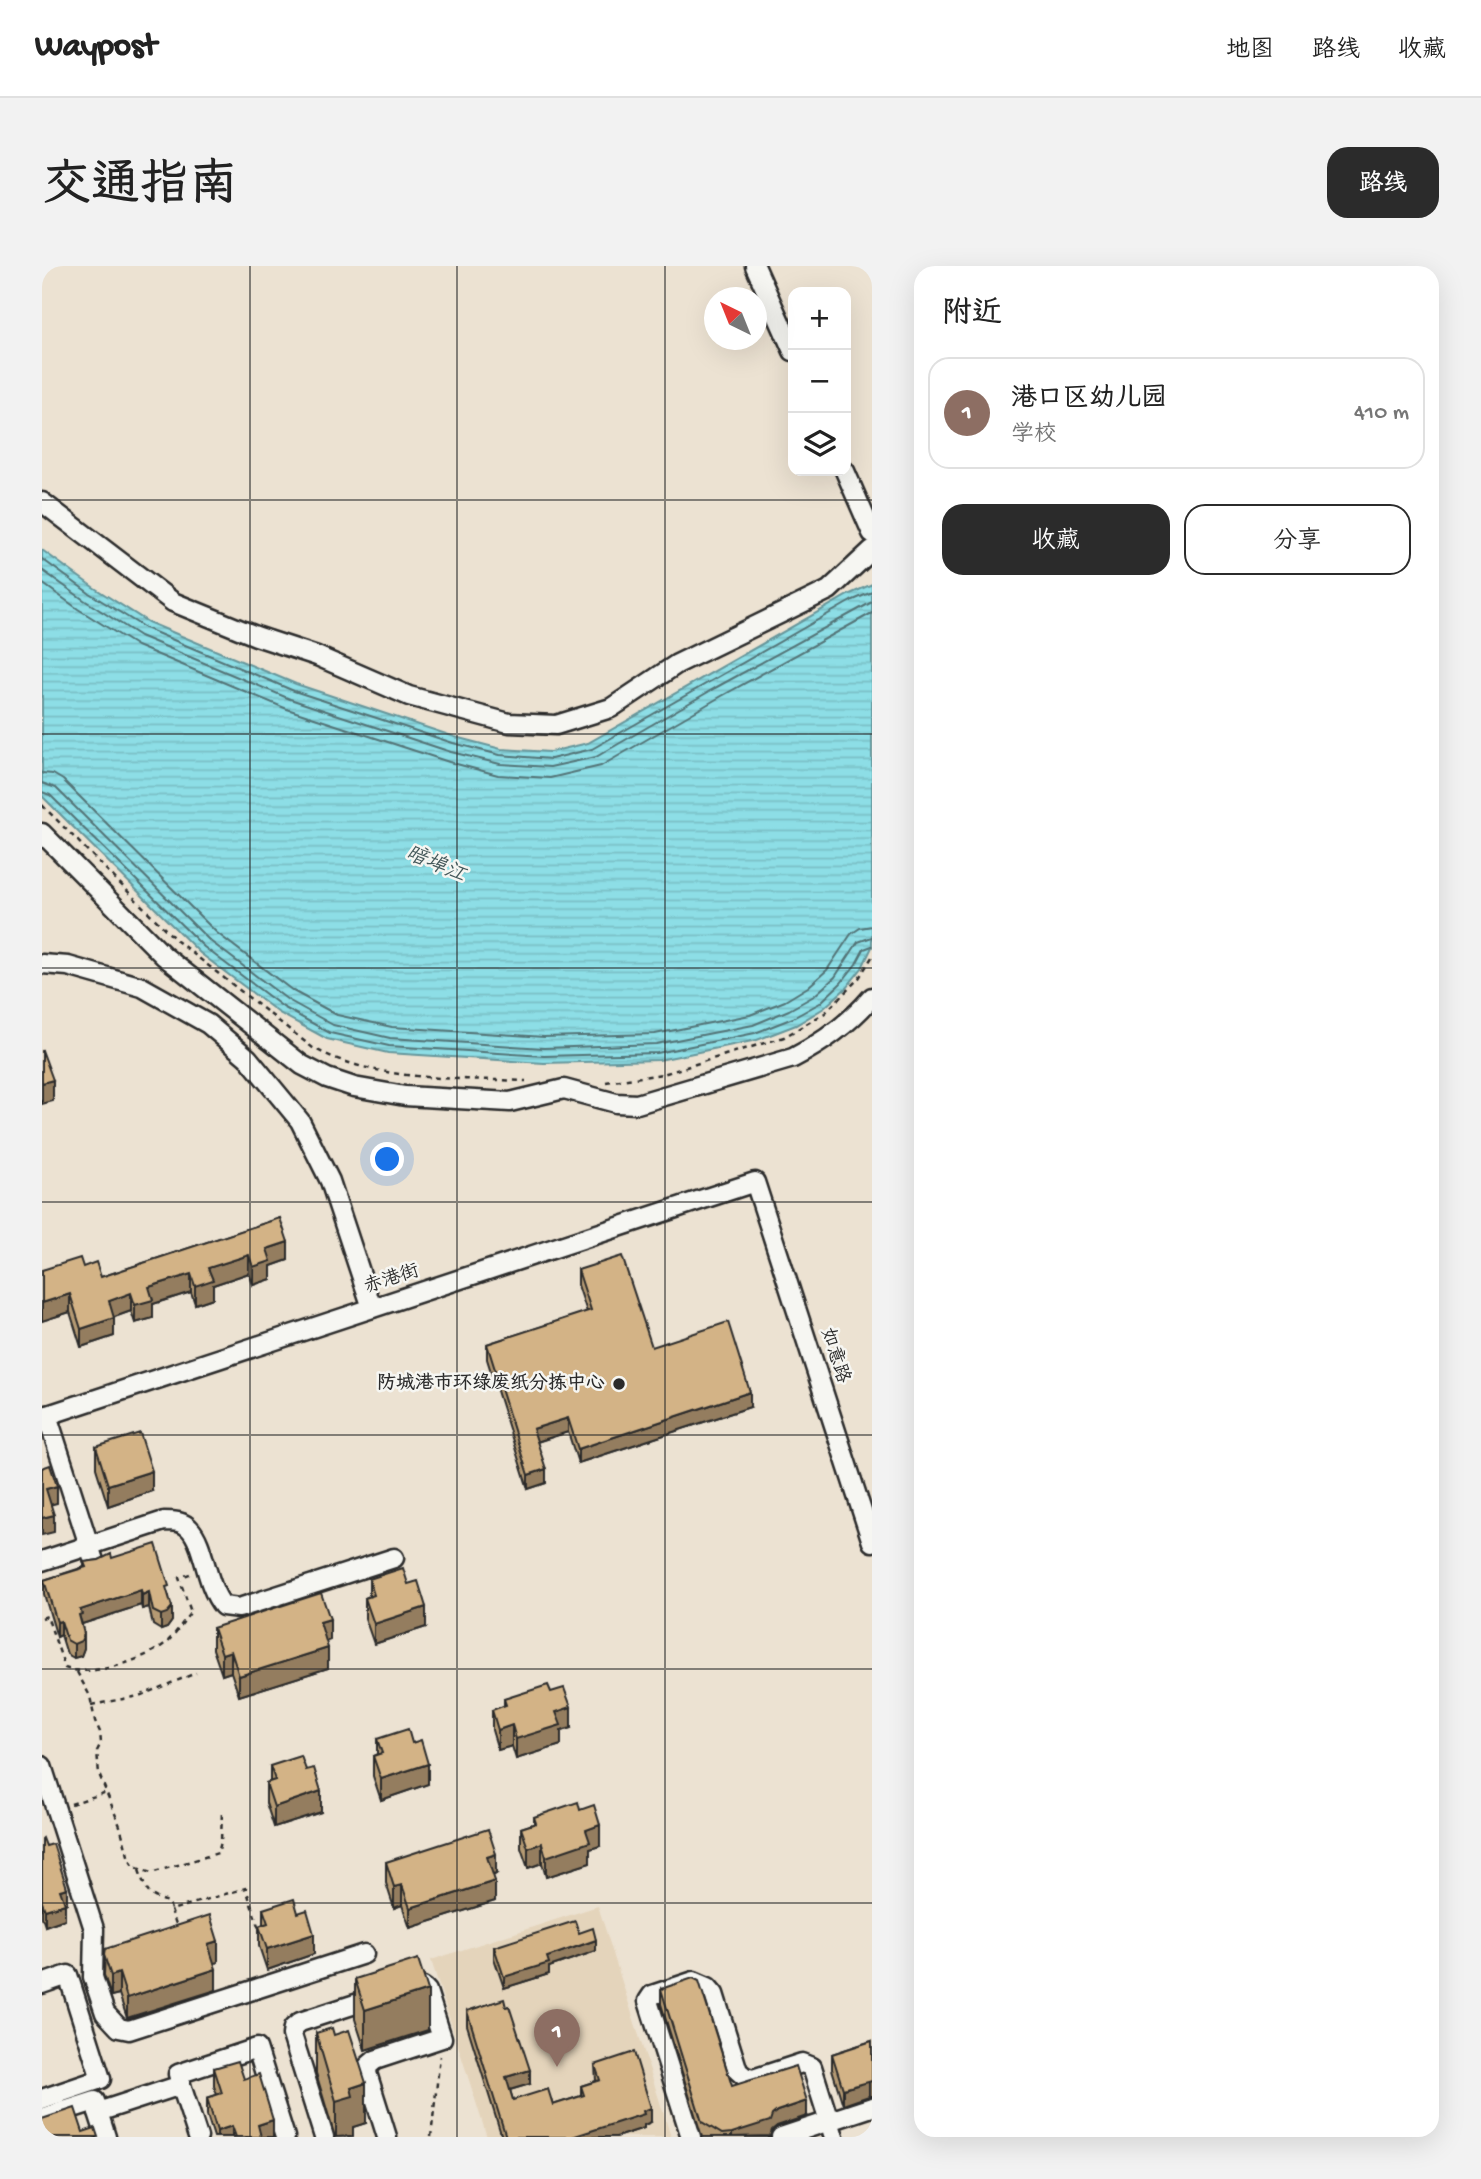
<!DOCTYPE html>
<html lang="zh">
<head>
<meta charset="utf-8">
<style>
	body { margin:0; font-family:"Gochi Hand","LXGW WenKai TC",sans-serif; background:#f2f2f2; color:#222 }
	.controls { position:absolute; right:21px; top:21px; display:grid; overflow:hidden; border-radius:14px; box-shadow:0 7px 28px #0002 }
	.controls button { width:63px; height:63px; display:grid; place-items:center; padding:0; border:0; border-bottom:2px solid #e0e0e0; background:#fff; color:#222; font:35px sans-serif }
	.compass { position:absolute; left:662px; top:21px; width:63px; height:63px; border-radius:50%; background:#fff; box-shadow:0 7px 28px #0002; rotate:317deg }
	.you { position:absolute; left:346px; top:894px; width:24px; height:24px; margin:-18px; border:5px solid #fff; border-radius:50%; background:#1a73e8; box-shadow:0 0 0 10px #1a73e833 }
	.badge { display:grid; place-items:center; width:46px; height:46px; border-radius:50%; background:#2b2b2b; color:#fff; font-size:23px; font-weight:700 }
	.pin { position:absolute; translate:-50% -58px; filter:drop-shadow(0 2px 4px #0008) }
	.pin::after { content:''; position:absolute; top:37px; width:24px; height:21px; background:inherit; clip-path:polygon(0 0,100% 0,50% 100%) }
	.list { margin:0; padding:0; list-style:none }
	h2 { display:flex; justify-content:space-between; align-items:center; height:91px; margin:0; padding:0 28px; font-size:30px }
	h2 small { font-size:23px; font-weight:400; color:#767676 }
	.list li { display:grid; grid-template-columns:46px 1fr auto; gap:21px; align-items:center; box-sizing:border-box; height:112px; margin:0 14px 14px; padding:0 14px; border:2px solid #e0e0e0; border-radius:21px }
	.list b { display:block; font-size:26px; white-space:nowrap }
	.list p { margin:0; font-size:23px; white-space:nowrap; color:#767676 }
	.list em { font-size:23px; font-style:normal; color:#767676 }
	.actions { display:flex; gap:14px; padding:21px 28px }
	.actions a { flex:1; padding:16px 0; border:2px solid #2b2b2b; border-radius:21px; text-align:center; font-size:24px; color:#2b2b2b }
	.actions .main { background:#2b2b2b; color:#fff }
	.icon { flex:none; width:38px; height:38px; fill:none; stroke:currentColor; stroke-width:2; stroke-linecap:round; stroke-linejoin:round }
	.map { position:relative; flex:none; width:830px; height:1871px; overflow:hidden; border-radius:21px }
	header { display:flex; align-items:center; gap:42px; box-sizing:border-box; height:98px; padding:0 35px; background:#fff; border-bottom:2px solid #e0e0e0 }
	header strong { font-size:33px }
	nav { display:flex; gap:38px; margin-inline-start:auto; font-size:24px }
	.intro { display:flex; align-items:center; justify-content:space-between; box-sizing:border-box; height:168px; padding:0 42px }
	h1 { margin:0; font-size:49px }
	.button { padding:18px 32px; border-radius:21px; background:#2b2b2b; color:#fff; font-size:24px; font-weight:700 }
	main { display:flex; gap:42px; padding:0 42px }
	aside { flex:1; background:#fff; border-radius:21px; box-shadow:0 7px 28px #0002 }
	.map>svg:first-child { display:block }
	.built { fill:#e4d4bb }
	.water { fill:url(#water-rules); stroke:#66969b; stroke-width:2 }
	.lines { fill:none; stroke-linecap:round; stroke-linejoin:round }
	.shore { stroke:#527376; stroke-width:2 }
	.minor-casing { stroke:#2b2b2b; stroke-width:23 }
	.path { stroke:#2b2b2b; stroke-width:2.5; stroke-dasharray:5 5; stroke-linecap:butt }
	.minor { stroke:#f6f6f2; stroke-width:18 }
	.wall { fill:#b59a73; stroke:#2b2b2b; stroke-width:2 }
	.shaded-wall { fill:#947d5e; stroke:#2b2b2b; stroke-width:2 }
	.building { fill:#d3b386; stroke:#2b2b2b; stroke-width:2 }
	.grid { fill:none; stroke:#2b2b2b; stroke-width:2; stroke-opacity:0.55 }
	.poi-dot { fill:#2b2b2b; stroke:#f6f6f2; stroke-width:2.5 }
	.labels { text-anchor:middle; dominant-baseline:central; stroke-width:5; stroke-linejoin:round; paint-order:stroke }
	.street-label { font-size:19px; fill:#2b2b2b; stroke:#f6f6f2 }
	.poi-label { font-size:19px; font-weight:bold; fill:#2b2b2b; stroke:#f6f6f2; text-anchor:end }
	.water-label { font-size:21px; font-style:italic; fill:#44585a; stroke:#f6f6f2 }
</style>
</head>
<body>
<header>
<strong>Waypost</strong>
<nav><a>地图</a><a>路线</a><a>收藏</a></nav>
</header>
<div class="intro"><h1>交通指南</h1><a class="button">路线</a></div>
<main>
<div class="map">
<svg width="830" height="1871" viewBox="0 0 830 1871">
	<defs>
		<pattern id="water-rules" width="6" height="5" patternUnits="userSpaceOnUse" patternTransform="scale(1.75)"><rect width="6" height="5" fill="#8ddee6"/><path d="M0 2.5h6" fill="none" stroke="#7abfc5"/></pattern>
	</defs>
	<rect width="100%" height="100%" fill="#ece2d2"/>
	<filter id="ink" filterUnits="userSpaceOnUse"><feTurbulence type="fractalNoise" baseFrequency=".0143" numOctaves="2"/><feDisplacementMap in="SourceGraphic" scale="14" xChannelSelector="R" yChannelSelector="G"/><feConvolveMatrix kernelMatrix="1 2 1 2 8 2 1 2 1" color-interpolation-filters="sRGB"/></filter>
	<g filter="url(#ink)">
		<!-- built -->
		<path class="built" d="M556 1640 629 1871H445L389 1694Z"/>
		<!-- water -->
		<path class="water" d="M0 284 51 321 106 356 254 418 413 471 459 483 508 486 546 477 806 329 830 318V681L820 702 804 722 782 742 754 759 715 774 617 794 502 797 346 787 285 773 237 747 158 687 0 530Z"/>
		<g class="lines">
			<!-- shore -->
			<g class="shore">
				<path d="M0 293 47 327 103 362 252 425 411 477 458 489 509 493 550 483 809 335 830 326"/>
				<path d="M0 304 42 334 98 370 248 433 409 486 458 498 508 501 554 491 673 422 830 336"/>
				<path d="M0 317 36 343 95 380 245 443 407 496 456 509 508 512 559 500 678 431 830 347"/>
				<path d="M0 507 11 508 21 514 175 667 251 725 295 749 350 761 502 771 613 768 708 749 743 735 766 721 785 704 809 668 818 662 830 660"/>
				<path d="M0 517 14 522 168 675 246 734 291 759 348 772 502 782 614 778 711 759 747 744 772 730 793 711 816 676 830 671"/>
				<path d="M0 526 8 529 162 681 241 741 288 767 347 780 502 790 615 787 713 767 751 752 778 737 799 717 814 698 822 683 830 680"/>
			</g>
			<!-- minor casing -->
			<g class="minor-casing">
				<g id="minor">
					<path d="M713 0 751 85"/>
					<path d="M803 205 830 267"/>
					<path d="M0 236 131 336 214 370 275 390 367 430 467 457 514 459 569 442 635 398 787 324 830 284"/>
					<path d="M0 567 122 690 260 799 285 812 312 821 363 830 468 836 522 823 574 837 595 838 751 792C782 776 807 758 830 731"/>
					<path d="M0 698 26 700 100 721 166 758 206 792 258 855 288 915 330 1042"/>
					<path d="M5 1149 53 1298"/>
					<path d="M0 1151 713 916 830 1276"/>
					<path d="M0 1295 122 1255C132 1255 141 1255 148 1263 163 1279 163 1318 181 1340L197 1342 352 1292"/>
					<path d="M0 1500 52 1663 51 1711 63 1747 77 1762 87 1764 322 1688"/>
					<path d="M0 1718 26 1709 59 1813 0 1833"/>
					<path d="M139 1819 156 1871"/>
					<path d="M56 1846 64 1871"/>
					<path d="M0 1852 53 1835 56 1846 139 1819 136 1808 215 1782 243 1871"/>
					<path d="M282 1871 250 1769 251 1762 258 1756 335 1731"/>
					<path d="M345 1871 325 1807 326 1800 333 1794 400 1772 385 1725C379 1717 374 1719 365 1722"/>
					<path d="M649 1871 606 1735 610 1729 652 1715 666 1721 672 1728 696 1805 703 1811 711 1813 760 1797 770 1801 792 1871"/>
					<path d="M739 1871 830 1841"/>
				</g>
			</g>
			<!-- path -->
			<g class="path">
				<path d="M0 539 135 675 271 782C336 816 412 812 484 815"/>
				<path d="M564 816 621 808 742 771 783 747 817 712 830 691"/>
				<path d="M0 1352 5 1350 23 1402C49 1412 104 1394 125 1376 134 1368 141 1355 149 1346L137 1312 150 1307"/>
				<path d="M35 1406 48 1430 53 1455 58 1466 59 1477 55 1485 57 1508 78 1560 87 1593 92 1601 109 1607 176 1587 179 1576 180 1544"/>
				<path d="M49 1439 97 1430 154 1407"/>
				<path d="M29 1538 65 1526"/>
				<path d="M97 1604C105 1626 104 1630 127 1636L129 1644 204 1622 217 1663"/>
				<path d="M129 1644 135 1661"/>
				<path d="M389 1871 398 1790"/>
			</g>
			<!-- minor -->
			<use href="#minor" class="minor"/>
		</g>
		<!-- wall -->
		<g class="wall">
			<path d="M238 952 246 994 229 1000V1013L211 1019 207 1007 171 1019V1032L153 1038 149 1026 111 1038V1052L93 1057 89 1045 72 1051V1070L39 1081 28 1046 0 1055V1004L41 1001 59 1011Z"/>
			<path d="M536 1004 610 1081 708 1141 536 1197 526 1166 495 1176 504 1217 486 1223 445 1093V1078L545 1046 536 1019Z"/>
			<path d="M54 1181 110 1225 66 1240 54 1202Z"/>
			<path d="M70 1292 127 1330 130 1355 125 1362 119 1364 111 1359 107 1341 100 1343 99 1339 40 1358 42 1382 39 1390 32 1392 25 1388 19 1369 15 1371 2 1328V1314L42 1301V1296Z"/>
			<path d="M327 1313 384 1361 332 1378 323 1352V1332L327 1330Z"/>
			<path d="M171 1362 288 1374 284 1375 286 1402 197 1430 189 1406 180 1409 171 1383Z"/>
			<path d="M509 1426 529 1462 519 1465V1479L474 1493 470 1480 456 1484 450 1464V1444L462 1440V1433Z"/>
			<path d="M335 1473 370 1477 386 1518 339 1534 331 1510V1490L335 1488Z"/>
			<path d="M228 1500 264 1504 279 1546 232 1561 224 1537V1517L228 1516Z"/>
			<path d="M538 1544 558 1580 548 1583V1597L504 1611 500 1597 486 1602 479 1582V1562L492 1558V1551Z"/>
			<path d="M0 1573 25 1637 23 1638V1653L3 1660 0 1651Z"/>
			<path d="M344 1596 454 1608 451 1610 453 1635 368 1662 360 1639 352 1642 344 1617Z"/>
			<path d="M221 1643 256 1647 272 1688 225 1704 217 1680V1660L221 1658Z"/>
			<path d="M537 1667 554 1685 507 1701V1708L462 1722 452 1692V1681Z"/>
			<path d="M63 1683 176 1696 172 1697 174 1724 85 1752 77 1728 69 1730 62 1709Z"/>
			<path d="M313 1713 386 1764 323 1784 313 1753Z"/>
			<path d="M619 1723 690 1820 765 1850 735 1860 730 1864 728 1870 726 1871H660L619 1738Z"/>
			<path d="M425 1745 488 1818 468 1824 471 1834 511 1839 539 1830V1820L554 1815 553 1799 609 1856 602 1859V1862L574 1871H460L425 1759Z"/>
			<path d="M274 1767 324 1857 311 1861V1870L293 1871 274 1807Z"/>
			<path d="M830 1775V1830L801 1839 790 1803V1788Z"/>
			<path d="M172 1802 202 1813 231 1871H172L165 1849V1832L175 1829 172 1820Z"/>
		</g>
		<!-- shaded-wall -->
		<g class="shaded-wall">
			<path d="M11 814V835L0 838V817Z"/>
			<path d="M246 976V994L229 1000V1013L211 1019V1001L225 983Z"/>
			<path d="M207 989V1007L171 1019V1032L153 1038V1020L166 1002Z"/>
			<path d="M149 1008V1026L111 1038V1052L93 1057V1039L107 1021Z"/>
			<path d="M89 1027V1045L67 1053V1035Z"/>
			<path d="M28 1028V1046L0 1055V1037Z"/>
			<path d="M72 1052V1070L39 1081V1063Z"/>
			<path d="M708 1126V1141L536 1197V1183Z"/>
			<path d="M526 1152V1166L491 1177V1163Z"/>
			<path d="M504 1203V1217L486 1223V1209Z"/>
			<path d="M110 1205V1225L66 1240V1219Z"/>
			<path d="M15 1220V1237L4 1240V1223Z"/>
			<path d="M12 1249V1266L0 1269V1252Z"/>
			<path d="M99 1324V1339L40 1358 37 1349 38 1344Z"/>
			<path d="M107 1326V1341L100 1343V1329Z"/>
			<path d="M130 1341V1355L125 1362 119 1364V1349Z"/>
			<path d="M384 1341V1361L332 1378V1358Z"/>
			<path d="M288 1353V1374L278 1377V1356Z"/>
			<path d="M19 1355V1369L15 1371V1356Z"/>
			<path d="M42 1368V1382L39 1390 32 1392V1378Z"/>
			<path d="M286 1382V1402L197 1430V1410Z"/>
			<path d="M189 1385V1406L180 1409V1388Z"/>
			<path d="M529 1441V1462L519 1465V1479L474 1493V1473L514 1446Z"/>
			<path d="M470 1459V1480L456 1484V1464Z"/>
			<path d="M386 1498V1518L339 1534V1513Z"/>
			<path d="M279 1525V1546L232 1561V1541Z"/>
			<path d="M558 1559V1580L548 1583V1597L504 1611V1591L544 1564Z"/>
			<path d="M500 1577V1597L486 1602V1582Z"/>
			<path d="M454 1588V1608L445 1612V1591Z"/>
			<path d="M453 1615V1635L368 1662V1642Z"/>
			<path d="M360 1619V1639L352 1642V1621Z"/>
			<path d="M25 1622V1637L18 1639V1624Z"/>
			<path d="M23 1638V1653L3 1660V1644Z"/>
			<path d="M272 1668V1688L225 1704V1683Z"/>
			<path d="M554 1674V1685L507 1701V1708L462 1722V1711L505 1691Z"/>
			<path d="M176 1675V1696L166 1699V1678Z"/>
			<path d="M174 1703V1724L85 1752V1732Z"/>
			<path d="M77 1707V1728L69 1730V1710Z"/>
			<path d="M386 1724V1764L323 1784V1744Z"/>
			<path d="M488 1804V1818L464 1825V1811Z"/>
			<path d="M827 1815V1830L801 1839V1823Z"/>
			<path d="M324 1817V1857L311 1861V1870L294 1871V1835L309 1822Z"/>
			<path d="M765 1835V1850L735 1860 730 1864 728 1870 690 1871V1867L730 1849 735 1845Z"/>
			<path d="M609 1842V1856L602 1859V1862L574 1871H530Z"/>
			<path d="M231 1854V1871H216V1859Z"/>
			<path d="M190 1860V1871H175V1865Z"/>
		</g>
		<!-- building -->
		<g class="building">
			<path d="M0 784 11 814 0 817Z"/>
			<path d="M238 952 246 976 225 983 229 995 211 1001 207 989 166 1002 171 1014 153 1020 149 1008 107 1021 111 1034 93 1039 89 1027 67 1035 72 1052 39 1063 28 1028 0 1037V1004L38 992 41 1001 54 996 59 1011Z"/>
			<path d="M580 990 610 1081 686 1056 708 1126 536 1183 526 1152 491 1163 504 1203 486 1209 445 1078 549 1044 536 1004Z"/>
			<path d="M98 1167 110 1205 66 1219 54 1181Z"/>
			<path d="M8 1199 15 1220 4 1223 12 1249 0 1252V1202Z"/>
			<path d="M114 1278 127 1320 124 1321 130 1341 125 1347 119 1349 111 1345 107 1326 100 1329 99 1324 38 1344 40 1348 37 1349 42 1368 39 1375 32 1378 25 1374 19 1355 15 1356 2 1314 44 1301 42 1296 57 1294 69 1288 70 1292Z"/>
			<path d="M361 1302 366 1318 376 1315 384 1341 332 1358 323 1332 332 1329 327 1313Z"/>
			<path d="M279 1327 288 1353 278 1356 286 1382 197 1410 189 1385 180 1388 171 1362Z"/>
			<path d="M506 1419 509 1426 522 1422 529 1441 514 1446 519 1459 474 1473 470 1459 456 1464 450 1444 464 1439 462 1433Z"/>
			<path d="M366 1463 370 1477 379 1474 386 1498 339 1513 331 1490 340 1487 335 1473Z"/>
			<path d="M259 1490 264 1504 272 1502 279 1525 232 1541 224 1517 233 1514 228 1500Z"/>
			<path d="M536 1536 538 1544 552 1539 558 1559 544 1564 548 1576 504 1591 500 1577 486 1582 479 1562 494 1557 492 1551Z"/>
			<path d="M446 1563 454 1588 445 1591 453 1615 368 1642 360 1619 352 1621 344 1596Z"/>
			<path d="M1 1572 4 1580 11 1578 25 1622 18 1624 23 1638 3 1644 0 1636V1573Z"/>
			<path d="M252 1633 256 1647 265 1644 272 1668 225 1683 217 1660 226 1657 221 1643Z"/>
			<path d="M168 1649 176 1675 166 1678 174 1703 85 1732 77 1707 69 1710 62 1689 63 1683Z"/>
			<path d="M533 1655 537 1667 551 1662 554 1674 505 1691 507 1697 462 1711 452 1681Z"/>
			<path d="M376 1693 386 1724 323 1744 313 1713Z"/>
			<path d="M651 1712 657 1715 690 1820 754 1800 765 1835 735 1845 730 1849 728 1855 690 1867 680 1868 660 1856 619 1723Z"/>
			<path d="M462 1733 464 1741 467 1740 488 1804 464 1811 471 1834 506 1823 511 1839 542 1829 539 1820 558 1814 553 1799 592 1786 609 1842 601 1845 602 1848 530 1871H464L425 1745Z"/>
			<path d="M290 1762 292 1769 307 1764 324 1817 309 1822 311 1830 294 1835 274 1767Z"/>
			<path d="M830 1775V1815L801 1823 790 1788Z"/>
			<path d="M196 1795 202 1813 217 1808 231 1854 216 1859 219 1871H194L190 1860 175 1865 165 1832 180 1827 172 1802Z"/>
			<path d="M33 1842 41 1866 53 1862 56 1871H0V1853Z"/>
		</g>
	</g>
	<!-- grid -->
	<path class="grid" d="M208 0V1871M415 0V1871M623 0V1871M0 234H830M0 468H830M0 702H830M0 936H830M0 1169H830M0 1403H830M0 1637H830"/>
	<!-- markers -->
	<circle class="poi-dot" cx="577" cy="1118" r="7"/>
	<g class="labels">
		<!-- street labels -->
		<g class="street-label">
			<text transform="translate(350 1014) rotate(-18)">赤港街</text>
			<text transform="translate(792 1090) rotate(72)">如意路</text>
		</g>
		<!-- poi labels -->
		<g class="poi-label">
			<text x="563" y="1118">防城港市环绿废纸分拣中心</text>
		</g>
		<!-- water labels -->
		<g class="water-label">
			<text transform="translate(393 600) rotate(23)">暗埠江</text>
		</g>
	</g>
</svg>
<div class="controls">
<button>+</button>
<button>−</button>
<button><svg class="icon" aria-label="layers" viewBox="0 0 24 24"><path d="M12 4l9 5-9 5-9-5zM3 14l9 5 9-5"/></svg></button>
</div>
<svg class="compass" viewBox="-18 -18 36 36"><path d="M0-13l5 13h-10z" fill="#e53935"/><path d="M0 13l5-13h-10z" fill="#767676"/></svg>
<div class="you"></div>
<div class="pin badge" style="left:515px;top:1801px;background:#8d6e63">1</div>
</div>
<aside>
<h2>附近<small></small></h2>
<ul class="list">
<li><span class="badge" style="background:#8d6e63">1</span><div><b>港口区幼儿园</b><p>学校</p></div><em>410 m</em></li>
</ul>
<div class="actions"><a class="main">收藏</a><a>分享</a></div>
</aside>
</main>
</body>
</html>
